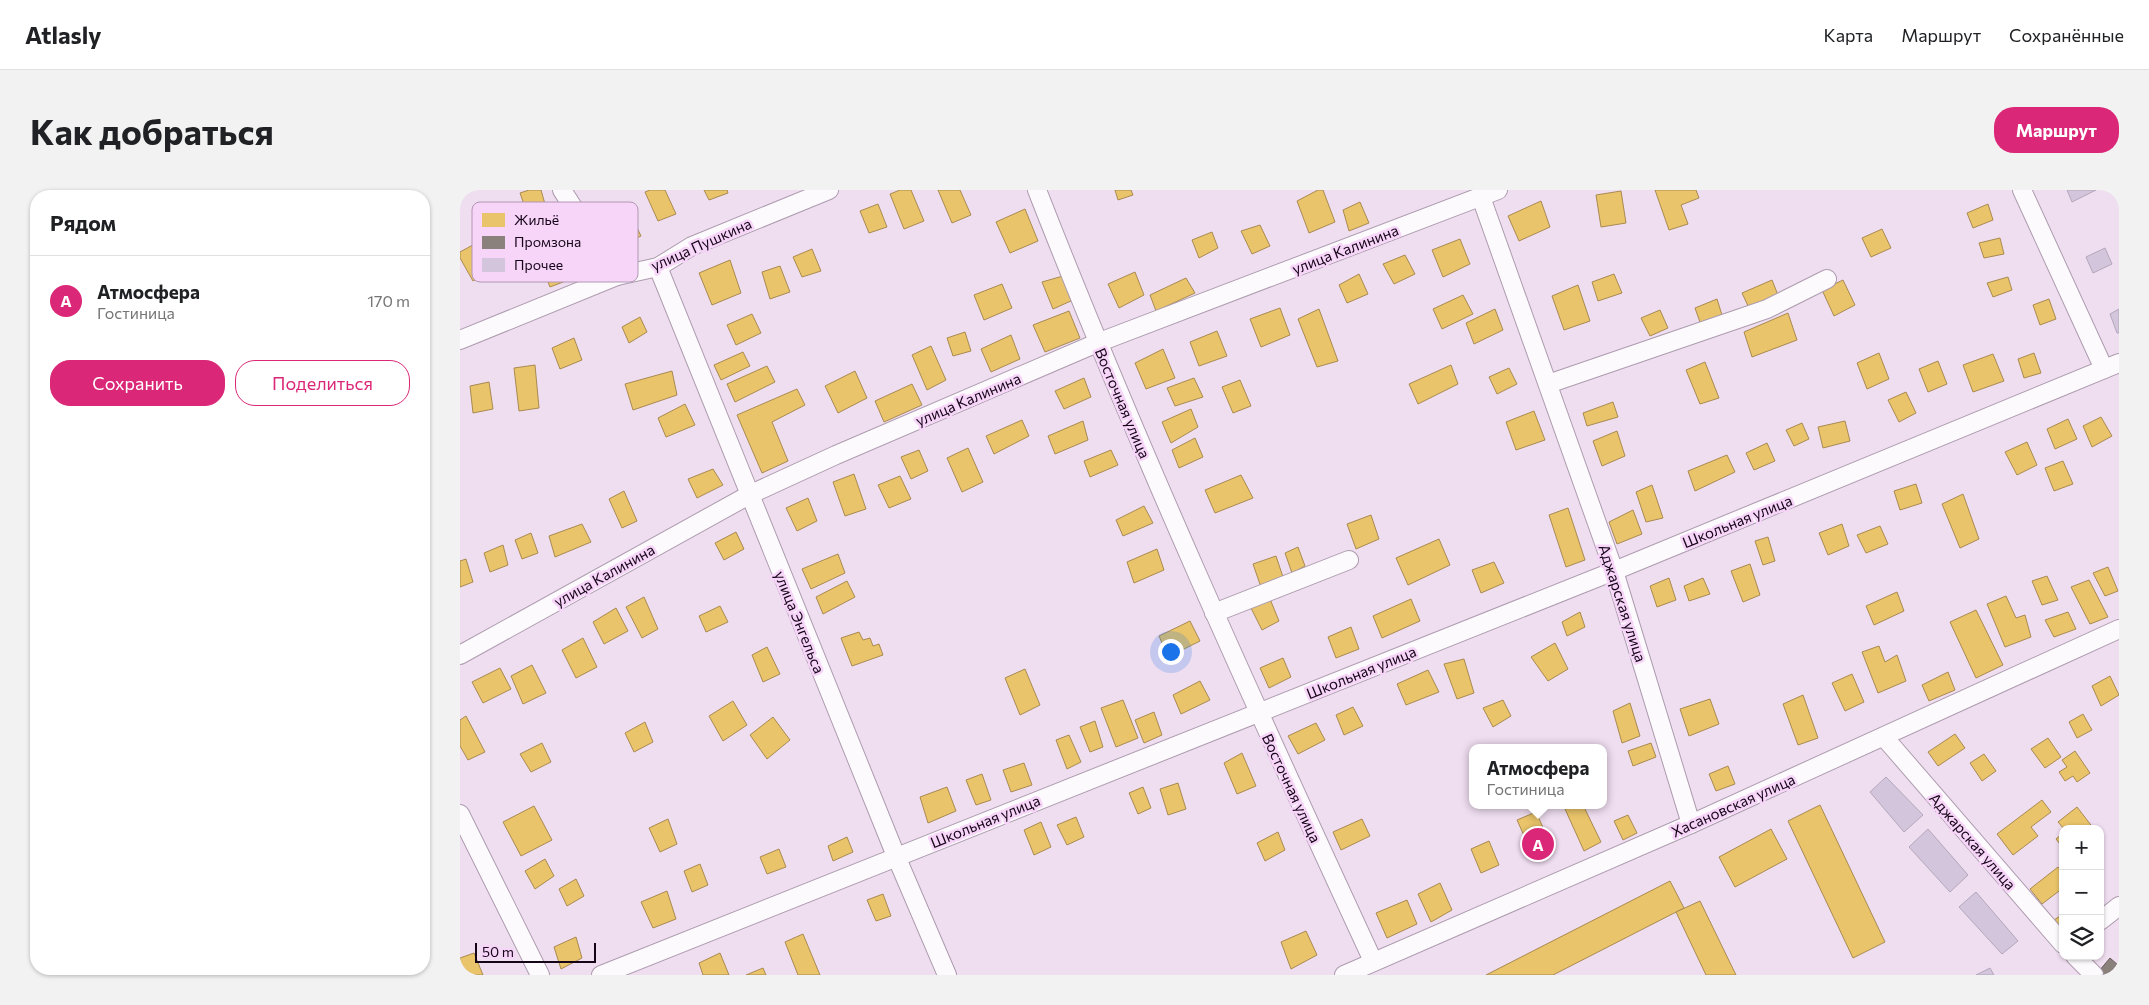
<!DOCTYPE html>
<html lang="ru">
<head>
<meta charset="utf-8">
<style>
	body { margin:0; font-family:Commissioner,sans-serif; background:#f2f2f2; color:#202124 }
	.controls { position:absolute; right:15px; bottom:15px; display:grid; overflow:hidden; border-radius:10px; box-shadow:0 1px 4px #0004 }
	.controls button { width:45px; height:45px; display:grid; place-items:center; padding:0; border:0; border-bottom:1px solid #e0e0e0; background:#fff; color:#202124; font:25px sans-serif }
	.scale { position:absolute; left:15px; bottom:12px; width:121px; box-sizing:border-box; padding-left:5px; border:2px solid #150417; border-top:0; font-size:14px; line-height:18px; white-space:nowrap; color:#150417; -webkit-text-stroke:4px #f6d5f8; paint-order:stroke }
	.you { position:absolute; left:710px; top:461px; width:18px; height:18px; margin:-12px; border:4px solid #fff; border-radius:50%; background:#1a73e8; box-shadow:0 0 0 8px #1a73e833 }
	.badge { display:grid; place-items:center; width:32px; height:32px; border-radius:50%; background:#db2777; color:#fff; font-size:16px; font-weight:700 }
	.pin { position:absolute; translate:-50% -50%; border:2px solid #fff; box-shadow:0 1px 5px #0006 }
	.popup { position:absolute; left:1009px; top:554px; width:138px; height:65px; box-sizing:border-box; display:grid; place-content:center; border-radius:10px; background:#fff; filter:drop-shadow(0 1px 4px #0005); font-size:16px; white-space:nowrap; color:#757577 }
	.popup b { font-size:19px; color:#202124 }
	.popup::after { content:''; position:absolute; left:50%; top:100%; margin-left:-10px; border:10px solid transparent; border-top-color:#fff }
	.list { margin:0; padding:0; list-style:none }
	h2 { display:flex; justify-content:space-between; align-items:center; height:65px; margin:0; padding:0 20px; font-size:21px }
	h2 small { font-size:16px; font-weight:400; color:#757577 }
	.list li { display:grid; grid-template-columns:32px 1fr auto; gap:15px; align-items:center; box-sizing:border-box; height:90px; padding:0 20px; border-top:1px solid #e0e0e0 }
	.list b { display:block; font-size:19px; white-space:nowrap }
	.list p { margin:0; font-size:16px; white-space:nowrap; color:#757577 }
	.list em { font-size:16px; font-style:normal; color:#757577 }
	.actions { display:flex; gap:10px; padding:15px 20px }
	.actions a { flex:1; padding:11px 0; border:1px solid #db2777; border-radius:20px; text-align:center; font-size:18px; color:#db2777 }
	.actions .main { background:#db2777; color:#fff }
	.icon { flex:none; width:28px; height:28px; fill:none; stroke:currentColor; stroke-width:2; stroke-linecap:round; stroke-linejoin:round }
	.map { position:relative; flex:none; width:1659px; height:785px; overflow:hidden; border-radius:20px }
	header { display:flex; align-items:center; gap:30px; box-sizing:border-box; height:70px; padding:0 25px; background:#fff; border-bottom:1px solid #e0e0e0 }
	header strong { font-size:24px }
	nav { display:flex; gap:28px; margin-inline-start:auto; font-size:18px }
	.intro { display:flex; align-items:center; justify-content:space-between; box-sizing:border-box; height:120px; padding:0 30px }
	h1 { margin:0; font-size:35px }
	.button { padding:12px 22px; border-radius:20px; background:#db2777; color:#fff; font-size:18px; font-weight:700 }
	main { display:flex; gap:30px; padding:0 30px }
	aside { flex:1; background:#fff; border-radius:20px; box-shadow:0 1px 4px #0004 }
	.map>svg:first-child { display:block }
	.homes { fill:#e9c46a; stroke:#a98a51 }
	.industry { fill:#8a817c; stroke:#675c5e }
	.building { fill:#d3c5db; stroke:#b4a7bb }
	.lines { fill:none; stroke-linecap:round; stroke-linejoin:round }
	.minor-casing { stroke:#ad9caf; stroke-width:20 }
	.minor { stroke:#fdfafd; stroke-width:18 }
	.labels { text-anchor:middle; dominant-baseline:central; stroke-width:5; stroke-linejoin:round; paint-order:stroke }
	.street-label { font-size:15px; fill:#150417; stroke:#f6d5f8 }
	.key { fill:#f6d5f8; stroke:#b296b4; stroke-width:1 }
	.key-label { font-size:14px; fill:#150417 }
</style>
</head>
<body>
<header>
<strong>Atlasly</strong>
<nav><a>Карта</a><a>Маршрут</a><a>Сохранённые</a></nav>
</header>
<div class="intro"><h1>Как добраться</h1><a class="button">Маршрут</a></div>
<main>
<aside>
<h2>Рядом<small></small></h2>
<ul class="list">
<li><span class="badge">A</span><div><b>Атмосфера</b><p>Гостиница</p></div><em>170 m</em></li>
</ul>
<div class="actions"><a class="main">Сохранить</a><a>Поделиться</a></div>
</aside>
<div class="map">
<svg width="1659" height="785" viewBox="0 0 1659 785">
	<rect width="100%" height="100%" fill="#efddf0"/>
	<!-- homes -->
	<g class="homes">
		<path d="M69 0H81L85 14 66 20 60 3Z"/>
		<path d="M190 0H205L216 24 198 31 185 2Z"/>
		<path d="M244 0H267L268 3 249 10Z"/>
		<path d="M440 0H451L464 31 444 39 430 4Z"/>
		<path d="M478 0H500L511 25 492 33Z"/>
		<path d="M655 0H671L673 5 658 10Z"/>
		<path d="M858 0H863L875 32 849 43 837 11Z"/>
		<path d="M1195 0H1236L1239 8 1221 15 1228 34 1209 40Z"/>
		<path d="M1161 1 1166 33 1141 37 1136 5Z"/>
		<path d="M1081 11 1090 37 1059 51 1048 26Z"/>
		<path d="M900 12 909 33 889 41 883 20Z"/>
		<path d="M418 14 427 37 409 43 400 21Z"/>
		<path d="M1528 14 1533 30 1513 38 1507 23Z"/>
		<path d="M565 19 578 51 550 63 536 32Z"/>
		<path d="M170 23 181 46 150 61 137 36Z"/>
		<path d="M800 35 810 56 792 64 781 41Z"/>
		<path d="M1422 39 1431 58 1411 67 1402 48Z"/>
		<path d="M752 42 758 58 739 68 732 50Z"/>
		<path d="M1540 48 1544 64 1524 68 1519 53Z"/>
		<path d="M1000 49 1010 74 983 87 972 60Z"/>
		<path d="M20 51 34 78 13 91 0 68V62Z"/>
		<path d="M352 59 361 81 342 87 333 67Z"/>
		<path d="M100 62 111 89 90 97 79 70Z"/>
		<path d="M945 65 955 84 934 94 923 74Z"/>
		<path d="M270 70 281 103 252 115 239 83Z"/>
		<path d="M320 76 330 102 310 109 302 82Z"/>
		<path d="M675 82 684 105 659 118 648 94Z"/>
		<path d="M899 84 908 104 887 113 879 95Z"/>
		<path d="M1154 84 1162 103 1138 111 1132 92Z"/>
		<path d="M603 86 613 110 593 119 582 92Z"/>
		<path d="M1548 87 1552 100 1533 107 1527 93Z"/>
		<path d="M726 88 735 103 696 121 690 105Z"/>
		<path d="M1312 90 1318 105 1289 118 1282 103Z"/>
		<path d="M1383 90 1395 115 1374 126 1362 100Z"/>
		<path d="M542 94 552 118 524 130 514 105Z"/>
		<path d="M1118 95 1130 131 1104 140 1092 106Z"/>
		<path d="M1003 105 1013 124 982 139 973 119Z"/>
		<path d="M1257 109 1262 125 1241 135 1235 118Z"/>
		<path d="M1589 109 1596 129 1580 135 1573 115Z"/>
		<path d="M820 118 830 145 801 157 790 129Z"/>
		<path d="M859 119 878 171 857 177 838 129Z"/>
		<path d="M1035 119 1043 140 1014 154 1006 133Z"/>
		<path d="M1200 120 1208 138 1190 146 1181 128Z"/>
		<path d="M609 121 620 148 585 162 573 135Z"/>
		<path d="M1328 123 1337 150 1292 167 1284 142Z"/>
		<path d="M292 124 301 143 276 155 267 135Z"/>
		<path d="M180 127 187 142 169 153 162 137Z"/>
		<path d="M757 141 767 166 739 176 730 152Z"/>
		<path d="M505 142 511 161 493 166 487 148Z"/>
		<path d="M551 145 560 169 531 182 521 159Z"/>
		<path d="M114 148 122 170 100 179 92 158Z"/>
		<path d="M471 156 486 190 467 200 452 165Z"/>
		<path d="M703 159 715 188 686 199 675 173Z"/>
		<path d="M283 162 290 176 261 190 254 175Z"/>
		<path d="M1419 163 1429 189 1407 199 1397 173Z"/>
		<path d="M1574 163 1581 183 1564 188 1558 169Z"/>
		<path d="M1533 164 1544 191 1513 202 1503 175Z"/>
		<path d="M1478 171 1487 194 1468 202 1459 179Z"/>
		<path d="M1245 172 1259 208 1240 214 1226 180Z"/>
		<path d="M75 175 79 218 59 221 54 178Z"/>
		<path d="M991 175 998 194 958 214 949 194Z"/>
		<path d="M307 176 315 192 275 212 267 194Z"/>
		<path d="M1049 178 1057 194 1037 204 1029 187Z"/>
		<path d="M212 181 217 205 173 220 165 194Z"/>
		<path d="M395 181 407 208 378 223 365 196Z"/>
		<path d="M624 188 631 207 604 219 595 201Z"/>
		<path d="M734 188 743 207 715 216 707 198Z"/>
		<path d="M780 190 791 216 773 223 762 197Z"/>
		<path d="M29 192 33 219 13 223 10 196Z"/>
		<path d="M452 194 462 215 424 232 415 211Z"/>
		<path d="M337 199 345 215 312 232 328 271 302 283 277 225Z"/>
		<path d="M1446 202 1456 223 1439 232 1428 210Z"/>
		<path d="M1153 212 1158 227 1127 236 1123 223Z"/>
		<path d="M225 214 235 235 206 247 198 228Z"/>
		<path d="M731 219 738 237 711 253 702 232Z"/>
		<path d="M1074 221 1085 250 1056 260 1046 232Z"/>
		<path d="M1641 227 1652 246 1632 257 1623 236Z"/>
		<path d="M1608 229 1617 249 1595 259 1587 239Z"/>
		<path d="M562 230 569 246 534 264 526 246Z"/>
		<path d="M623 231 628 250 595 264 588 246Z"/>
		<path d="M1385 231 1390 251 1363 258 1358 237Z"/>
		<path d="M1342 233 1349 249 1334 256 1326 240Z"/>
		<path d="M1157 241 1165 266 1142 276 1133 251Z"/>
		<path d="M735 248 743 267 719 278 712 260Z"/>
		<path d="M1567 252 1577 275 1557 285 1545 262Z"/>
		<path d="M1307 253 1315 271 1294 280 1286 263Z"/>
		<path d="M508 258 523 292 502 302 487 268Z"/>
		<path d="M459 260 468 281 451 289 441 267Z"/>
		<path d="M651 260 658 275 630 287 624 271Z"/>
		<path d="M1267 265 1275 282 1235 301 1228 281Z"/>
		<path d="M1603 271 1613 294 1594 301 1585 278Z"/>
		<path d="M253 279 263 295 237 308 228 289Z"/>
		<path d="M394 284 406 319 385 326 373 292Z"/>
		<path d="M781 285 793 308 755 323 745 300Z"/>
		<path d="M440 286 451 309 429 318 418 295Z"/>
		<path d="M1456 294 1462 313 1440 320 1434 301Z"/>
		<path d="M1192 295 1203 328 1186 332 1176 302Z"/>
		<path d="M164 301 177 331 162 338 149 309Z"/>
		<path d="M1503 304 1519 349 1500 358 1482 314Z"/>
		<path d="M348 308 357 331 337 341 326 318Z"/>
		<path d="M684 316 693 333 663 346 656 330Z"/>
		<path d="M1108 318 1125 370 1106 377 1089 325Z"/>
		<path d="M1173 320 1182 344 1157 354 1149 332Z"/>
		<path d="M911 325 919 349 896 359 887 334Z"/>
		<path d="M122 334 131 352 95 367 89 346Z"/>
		<path d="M1382 334 1389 356 1368 365 1359 343Z"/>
		<path d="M1420 336 1428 354 1406 363 1397 345Z"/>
		<path d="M276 342 284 359 264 370 255 353Z"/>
		<path d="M71 343 78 363 62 369 55 350Z"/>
		<path d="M1308 347 1315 371 1303 375 1295 351Z"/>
		<path d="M979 349 990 375 948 395 936 368Z"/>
		<path d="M43 355 48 375 30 382 24 363Z"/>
		<path d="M838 357 845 376 832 383 825 363Z"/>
		<path d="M697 359 704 380 674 393 667 372Z"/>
		<path d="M378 364 385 383 351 399 342 379Z"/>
		<path d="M816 366 824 390 802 400 793 374Z"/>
		<path d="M6 369 13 392 0 397V371Z"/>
		<path d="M1034 372 1044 393 1021 403 1012 380Z"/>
		<path d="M1290 374 1300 405 1283 412 1271 381Z"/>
		<path d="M1648 377 1658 401 1645 406 1633 383Z"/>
		<path d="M1587 386 1598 410 1582 415 1572 391Z"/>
		<path d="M1209 388 1216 410 1197 417 1190 396Z"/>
		<path d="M1243 388 1250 404 1229 411 1224 396Z"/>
		<path d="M1629 390 1648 427 1630 434 1611 397Z"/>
		<path d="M387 391 395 407 363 424 356 407Z"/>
		<path d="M1437 402 1444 421 1414 435 1406 416Z"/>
		<path d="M1546 406 1556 428 1565 425 1571 447 1545 457 1527 414Z"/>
		<path d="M184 407 198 439 182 448 166 417Z"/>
		<path d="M810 409 819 431 802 440 791 418Z"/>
		<path d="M951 409 960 431 922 448 913 426Z"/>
		<path d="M260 416 268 432 246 442 239 426Z"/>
		<path d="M156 418 168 441 144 454 133 432Z"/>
		<path d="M1516 420 1543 475 1516 488 1490 432Z"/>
		<path d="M1120 422 1125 437 1107 446 1102 432Z"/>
		<path d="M1608 422 1616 439 1594 447 1585 430Z"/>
		<path d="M730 431 740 451 708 467 699 446Z"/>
		<path d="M891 437 899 459 876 468 868 447Z"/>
		<path d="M399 442 403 450 410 448 413 456 419 454 423 465 392 476 381 448Z"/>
		<path d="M123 448 137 477 116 488 102 460Z"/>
		<path d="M1095 453 1108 479 1088 491 1071 467Z"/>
		<path d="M1419 456 1425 472 1437 465 1446 491 1418 503 1402 462Z"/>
		<path d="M307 457 320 484 303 492 292 465Z"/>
		<path d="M823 468 831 487 809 498 800 478Z"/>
		<path d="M1004 469 1014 503 997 509 984 474Z"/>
		<path d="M72 475 86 503 63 514 51 486Z"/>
		<path d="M40 478 51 499 23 513 12 492Z"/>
		<path d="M565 479 580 515 560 525 545 488Z"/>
		<path d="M968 480 979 502 946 515 937 494Z"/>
		<path d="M1488 482 1495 500 1469 511 1462 495Z"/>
		<path d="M1392 484 1404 512 1385 521 1372 493Z"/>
		<path d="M1650 486 1659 505 1641 516 1632 496Z"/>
		<path d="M740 491 750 510 721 524 713 505Z"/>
		<path d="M1343 505 1358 548 1338 555 1323 514Z"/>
		<path d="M1250 509 1259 534 1229 546 1220 519Z"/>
		<path d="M663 510 678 548 656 557 641 518Z"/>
		<path d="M1043 510 1051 526 1033 537 1023 518Z"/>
		<path d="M273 511 287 535 263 551 249 526Z"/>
		<path d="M1170 513 1180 546 1162 553 1153 521Z"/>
		<path d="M893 517 903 536 884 545 876 525Z"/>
		<path d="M694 522 702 545 684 553 675 530Z"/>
		<path d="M1623 524 1632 540 1617 548 1609 532Z"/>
		<path d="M6 526 25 562 8 570 0 556V530Z"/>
		<path d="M313 527 330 550 307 569 290 545Z"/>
		<path d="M635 531 643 557 630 562 620 537Z"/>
		<path d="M185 532 193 552 174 562 165 543Z"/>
		<path d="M856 533 865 550 838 564 828 546Z"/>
		<path d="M1495 544 1505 558 1478 576 1468 562Z"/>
		<path d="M609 545 621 572 607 579 596 550Z"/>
		<path d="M1588 548 1601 567 1585 578 1571 559Z"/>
		<path d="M82 553 91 572 71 582 60 564Z"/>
		<path d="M1191 553 1196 567 1173 576 1168 561Z"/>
		<path d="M1615 561 1630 583 1617 592 1613 586 1605 591 1599 582 1607 577 1602 570Z"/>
		<path d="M782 563 796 596 777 604 764 573Z"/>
		<path d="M1524 564 1536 581 1522 591 1510 573Z"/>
		<path d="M564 573 572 595 551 602 543 580Z"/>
		<path d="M1268 576 1275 594 1256 601 1249 584Z"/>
		<path d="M522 584 531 610 516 615 506 590Z"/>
		<path d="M718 593 726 619 708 625 700 599Z"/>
		<path d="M487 597 496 621 468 633 460 607Z"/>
		<path d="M683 597 691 618 678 624 669 603Z"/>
		<path d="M1582 610 1591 622 1571 637 1578 646 1553 665 1537 644Z"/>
		<path d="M1111 615H1123L1141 652 1124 661 1105 619Z"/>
		<path d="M1360 615 1425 752 1393 768 1328 631Z"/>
		<path d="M74 616 92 650 61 666 43 632Z"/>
		<path d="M1617 617 1634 639H1604L1598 632Z"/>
		<path d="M1076 622 1094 662 1075 670 1057 630Z"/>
		<path d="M1168 625 1177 643 1163 650 1154 631Z"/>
		<path d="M616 627 624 647 607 655 597 635Z"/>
		<path d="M208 629 217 654 200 662 189 638Z"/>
		<path d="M902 629 910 646 881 660 873 642Z"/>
		<path d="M581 632 591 657 574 665 564 640Z"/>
		<path d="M1311 639 1327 669 1275 697 1259 667Z"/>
		<path d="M818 642 825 660 805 671 797 653Z"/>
		<path d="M1603 643V658L1596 649Z"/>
		<path d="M387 647 393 662 373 671 368 656Z"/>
		<path d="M1029 651 1039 675 1021 683 1011 659Z"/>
		<path d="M319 659 326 677 307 684 300 667Z"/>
		<path d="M85 669 94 686 75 699 65 681Z"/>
		<path d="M240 674 248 695 232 702 224 681Z"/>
		<path d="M1598 677 1603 683V698L1582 714 1570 699Z"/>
		<path d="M116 689 124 706 107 716 99 699Z"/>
		<path d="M1210 691 1224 718 1093 785H1026Z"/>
		<path d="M980 693 992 720 971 732 958 704Z"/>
		<path d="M207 701 216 729 193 738 181 712Z"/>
		<path d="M423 704 431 726 416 731 407 710Z"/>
		<path d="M947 710 957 734 927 748 916 723Z"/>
		<path d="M1240 711 1276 785H1246L1216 722Z"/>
		<path d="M1603 724V741L1594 730Z"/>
		<path d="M846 741 857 765 831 779 821 752Z"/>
		<path d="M343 744 360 785H338L325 752Z"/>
		<path d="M116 747 122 768 101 779 94 757Z"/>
		<path d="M14 763 23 785H0V768Z"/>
		<path d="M260 763 269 785H243L239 773Z"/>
		<path d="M303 778 306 785H286Z"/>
	</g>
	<!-- industry -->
	<path class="industry" d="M1650 768 1659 776V785H1643L1639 781Z"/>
	<!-- building -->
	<g class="building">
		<path d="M1607 0H1636L1612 12Z"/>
		<path d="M1645 58 1652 74 1633 83 1626 67Z"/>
		<path d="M1659 119V143H1657L1650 124Z"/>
		<path d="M1426 587 1463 625 1444 642 1410 602Z"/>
		<path d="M1468 639 1508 685 1490 702 1449 657Z"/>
		<path d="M1516 702 1558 751 1542 764 1499 717Z"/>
		<path d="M1530 778 1534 785H1516Z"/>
	</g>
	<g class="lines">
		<!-- minor casing -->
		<g class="minor-casing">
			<g id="minor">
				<path d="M102 0 157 86"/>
				<path d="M577 0C679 261 795 516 913 771"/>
				<path d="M1562 0 1644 179"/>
				<path d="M1021 7 1154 381 1231 634"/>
				<path d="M198 77 436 666 487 785"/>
				<path d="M0 150 157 86 198 77 232 56 369 0"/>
				<path d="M1088 194 1307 119 1367 89"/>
				<path d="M754 423 889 370"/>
				<path d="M0 465 289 305 376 265 637 153 1038 0"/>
				<path d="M1424 547 1603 754"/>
				<path d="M0 624 80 785"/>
				<path d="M1640 731 1659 716"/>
				<path d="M1615 766 1634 785"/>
				<path d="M141 785 1154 381 1659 173"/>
				<path d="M884 785 1231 634 1659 439"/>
			</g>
		</g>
		<!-- minor -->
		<use href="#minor" class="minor"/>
	</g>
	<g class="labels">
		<!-- street labels -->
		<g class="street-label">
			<text transform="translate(241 54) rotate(-24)">улица Пушкина</text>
			<text transform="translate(885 59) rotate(-21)">улица Калинина</text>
			<text transform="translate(508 209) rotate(-23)">улица Калинина</text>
			<text transform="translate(663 213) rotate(67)">Восточная улица</text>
			<text transform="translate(1277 331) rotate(-22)">Школьная улица</text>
			<text transform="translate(144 385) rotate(-29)">улица Калинина</text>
			<text transform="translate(1163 413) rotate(72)">Аджарская улица</text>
			<text transform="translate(340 432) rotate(68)">улица Энгельса</text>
			<text transform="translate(901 482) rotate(-22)">Школьная улица</text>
			<text transform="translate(832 598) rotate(65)">Восточная улица</text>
			<text transform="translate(1273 615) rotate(-24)">Хасановская улица</text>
			<text transform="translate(525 631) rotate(-22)">Школьная улица</text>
			<text transform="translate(1513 651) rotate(49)">Аджарская улица</text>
		</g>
	</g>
	<!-- legend -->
	<rect x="12" y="12" width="166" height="80" rx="8" class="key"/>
	<rect x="22" y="23" width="23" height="14" fill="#e9c46a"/>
	<rect x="22" y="46" width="23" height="13" fill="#8a817c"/>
	<rect x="22" y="68" width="23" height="14" fill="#d3c5db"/>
	<g class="key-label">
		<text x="54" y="35">Жильё</text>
		<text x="54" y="57">Промзона</text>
		<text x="54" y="80">Прочее</text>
	</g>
</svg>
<div class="controls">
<button>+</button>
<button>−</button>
<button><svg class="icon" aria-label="layers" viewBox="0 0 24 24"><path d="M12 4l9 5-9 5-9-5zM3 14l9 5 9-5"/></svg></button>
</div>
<div class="scale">50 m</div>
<div class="you"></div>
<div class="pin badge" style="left:1078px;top:654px">A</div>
<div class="popup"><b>Атмосфера</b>Гостиница</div>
</div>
</main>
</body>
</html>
